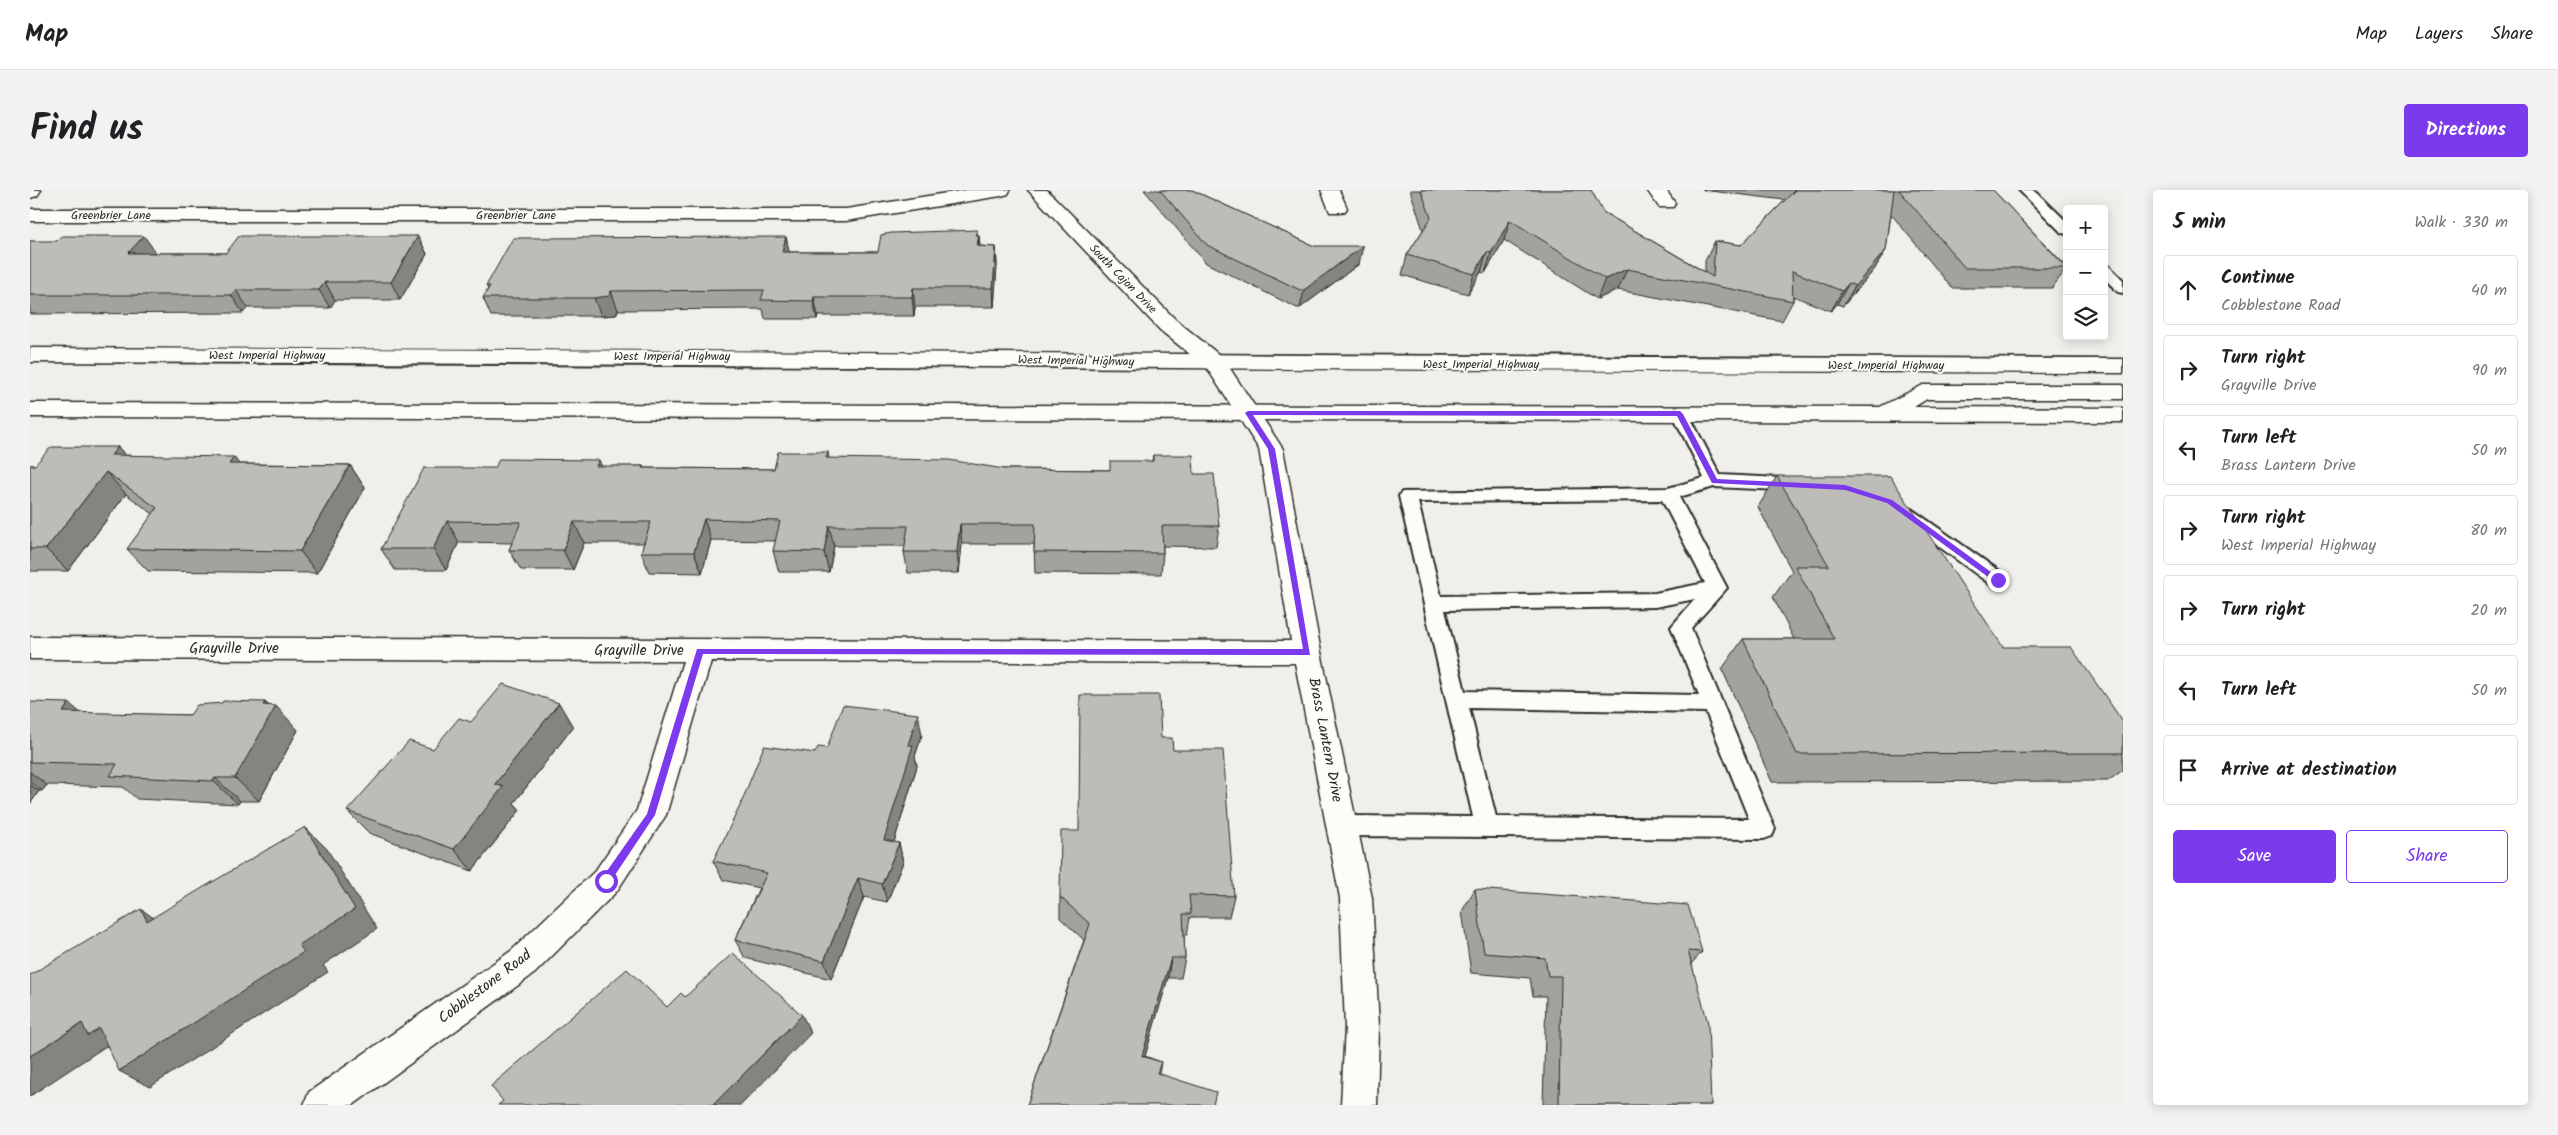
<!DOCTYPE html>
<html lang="en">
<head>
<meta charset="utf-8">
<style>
	body { margin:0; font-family:Kalam,sans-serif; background:#f2f2f2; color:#202124 }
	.controls { position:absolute; right:15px; top:15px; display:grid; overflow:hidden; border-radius:5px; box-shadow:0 2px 12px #0003 }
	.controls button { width:45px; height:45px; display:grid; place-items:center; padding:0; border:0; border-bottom:1px solid #e0e0e0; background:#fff; color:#202124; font:25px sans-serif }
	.stop { position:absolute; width:15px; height:15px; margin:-11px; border:4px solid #7c3aed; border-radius:50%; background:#fff }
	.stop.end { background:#7c3aed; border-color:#fff; box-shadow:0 1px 5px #0008 }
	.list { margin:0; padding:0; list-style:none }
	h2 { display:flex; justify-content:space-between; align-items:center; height:65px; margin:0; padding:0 20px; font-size:21px }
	h2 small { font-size:16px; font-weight:400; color:#757577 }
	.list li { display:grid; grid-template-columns:32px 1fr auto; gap:15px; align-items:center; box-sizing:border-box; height:70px; margin:0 10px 10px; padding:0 10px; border:1px solid #e0e0e0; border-radius:5px }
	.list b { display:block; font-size:19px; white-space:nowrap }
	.list p { margin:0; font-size:16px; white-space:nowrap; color:#757577 }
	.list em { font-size:16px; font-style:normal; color:#757577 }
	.actions { display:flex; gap:10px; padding:15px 20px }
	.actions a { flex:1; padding:11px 0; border:1px solid #7c3aed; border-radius:5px; text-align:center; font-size:18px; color:#7c3aed }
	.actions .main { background:#7c3aed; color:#fff }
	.icon { flex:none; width:28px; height:28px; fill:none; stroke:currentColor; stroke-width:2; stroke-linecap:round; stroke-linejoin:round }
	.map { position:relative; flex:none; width:2093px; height:915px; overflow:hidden; border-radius:5px }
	header { display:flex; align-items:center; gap:30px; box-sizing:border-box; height:70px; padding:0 25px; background:#fff; border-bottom:1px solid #e0e0e0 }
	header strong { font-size:24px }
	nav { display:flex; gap:28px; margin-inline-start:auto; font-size:18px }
	.intro { display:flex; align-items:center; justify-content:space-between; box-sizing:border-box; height:120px; padding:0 30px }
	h1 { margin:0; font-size:35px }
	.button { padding:12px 22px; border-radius:5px; background:#7c3aed; color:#fff; font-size:18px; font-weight:700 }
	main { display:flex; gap:30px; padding:0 30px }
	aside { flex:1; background:#fff; border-radius:5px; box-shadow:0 2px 12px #0003 }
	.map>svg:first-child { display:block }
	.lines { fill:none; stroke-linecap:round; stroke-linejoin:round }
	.service-casing { stroke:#2b2b2b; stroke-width:4 }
	.minor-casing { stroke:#2b2b2b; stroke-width:3 }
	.primary-casing { stroke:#2b2b2b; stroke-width:3 }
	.service { fill:#fdfcf7; fill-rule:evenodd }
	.minor { fill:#fdfcf7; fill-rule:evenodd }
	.primary { fill:#fdfcf7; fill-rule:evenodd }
	.wall { fill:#a3a29e; stroke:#2b2b2b }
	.shaded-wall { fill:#848481; stroke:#2b2b2b }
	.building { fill:#bdbcb8; stroke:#2b2b2b }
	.route { fill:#7c3aed }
	.labels { text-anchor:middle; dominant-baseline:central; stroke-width:4; stroke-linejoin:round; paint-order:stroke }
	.far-street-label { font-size:12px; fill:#2b2b2b; stroke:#fdfcf7 }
	.street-label { font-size:15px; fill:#2b2b2b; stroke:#fdfcf7 }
</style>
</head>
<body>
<header>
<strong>Map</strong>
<nav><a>Map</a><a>Layers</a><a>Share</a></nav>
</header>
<div class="intro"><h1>Find us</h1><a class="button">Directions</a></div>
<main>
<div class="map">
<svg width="2093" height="915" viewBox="0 0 2093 915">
	<rect width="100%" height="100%" fill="#f0efeb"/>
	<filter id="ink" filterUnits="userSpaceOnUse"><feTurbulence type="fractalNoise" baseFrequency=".02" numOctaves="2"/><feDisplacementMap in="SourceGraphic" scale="10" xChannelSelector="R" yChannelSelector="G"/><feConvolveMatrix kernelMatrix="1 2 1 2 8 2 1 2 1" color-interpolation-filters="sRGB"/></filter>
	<g filter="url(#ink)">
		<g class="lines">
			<!-- service casing -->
			<g class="service-casing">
				<g id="service">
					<path d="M1989 0H2004L2037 32V44L2032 43Z"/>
					<path d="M2074 75 2079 76 2093 90V103L2088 102 2074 88Z"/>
					<path d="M1650 218 1656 219 1658 223 1690 285 1770 289 1776 291 1779 295 1776 299 1770 301 1684 297 1649 307 1697 398 1661 438 1745 639 1742 646 1734 649 1312 646 1304 643 1301 636 1304 629 1312 626 1443 627 1369 306 1372 302 1638 298 1674 288 1642 223 1644 219ZM1632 310 1675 393 1625 403 1411 406 1388 312ZM1665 409 1641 437 1669 505 1435 501 1415 420 1625 417ZM1439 518 1676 522 1719 629 1466 627Z"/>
					<path d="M1871 314 1877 316 1975 385 1978 390 1975 395 1968 397 1961 395 1865 324 1862 320 1865 316Z"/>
				</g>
			</g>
			<!-- minor casing -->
			<g class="minor-casing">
				<g id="minor">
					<path d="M0 0H11L7 6 0 8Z"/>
					<path d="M936 0H980L978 4 971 6 816 31H0V19H816Z"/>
					<path d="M998 0H1017L1146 130 1193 168 1253 259 1291 462 1342 708 1349 837 1347 915H1311L1315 837 1310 708 1265 473 681 471 636 625 587 701 505 783 323 915H274L279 902 481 761 565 681 607 620 653 471 0 469V447L1261 451 1229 259 1177 178 1130 140Z"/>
					<path d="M1291 0H1309L1317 18 1314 22H1300Z"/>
					<path d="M1617 0H1636L1645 13 1643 17H1629Z"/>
				</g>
			</g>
			<!-- primary casing -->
			<g class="primary-casing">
				<g id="primary">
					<path d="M0 158C698 160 1395 167 2093 169V183C1395 181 698 174 0 172Z"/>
					<path d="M1893 195H2093V209H1897L1884 217 2093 218V232L0 227V213L1850 217Z"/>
				</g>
			</g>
			<!-- service -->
			<use href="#service" class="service"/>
			<!-- minor -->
			<use href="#minor" class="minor"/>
			<!-- primary -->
			<use href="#primary" class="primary"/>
		</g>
		<!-- wall -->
		<g class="wall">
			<path d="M1114 0H1162L1284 56 1329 74 1270 118H1267L1176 73Z"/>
			<path d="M1380 0H1561L1573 22 1675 82V71L1685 51 1711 55 1755 10 1672 0H1963L2037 77V78L2022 98H1922L1861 24 1856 60 1844 80 1813 116 1807 114 1801 121 1763 106V111L1752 131 1588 100 1567 109 1474 50 1455 83 1451 82 1438 104 1372 85 1377 65 1393 40Z"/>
			<path d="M947 45H949L950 56 966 57 967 75 964 117H885L884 126H788L787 129H735L733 119 588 120 586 125 571 126H461L453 108 458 99 456 96 756 47 759 62H848Z"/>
			<path d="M388 46 397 64 370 110H305L300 118H218L213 123 0 124V51L126 63H196Z"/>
			<path d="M88 257 95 265 208 274 320 275 335 298 287 383 118 381 97 359 123 324 96 304 38 381H0V275H5Z"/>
			<path d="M798 262 799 269 974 279 1080 280 1122 271 1123 265 1164 284 1189 336 1186 357 1133 356V363L1131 384 1005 383 1004 354H932L929 383H878L874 362 875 356H804L799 382H749L743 361 746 351 681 350 672 383 619 382 611 362 614 353H554L543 380H491L479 360 482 353 429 352 416 380H365L351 359 465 278 613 276 614 278 744 279Z"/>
			<path d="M1747 286 1973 457 2093 532V580L2078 591 1742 592 1692 479 1713 449H1764L1743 407 1762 381 1728 317Z"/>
			<path d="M0 512 51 523 160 525 235 512 268 540 229 611H210L208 614 107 609 93 597 17 595 12 601H9L0 614Z"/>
			<path d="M441 532 543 537 484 613 490 620 442 681 339 643 317 621 403 559Z"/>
			<path d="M892 545 885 566 887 576 864 652 869 653 873 672 857 712 834 707 801 789 715 768 705 750 729 698 693 690 683 671 785 563 797 558Z"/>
			<path d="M1131 548 1143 560 1204 706 1199 727H1160L1157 745H1154L1155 768 1151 788H1138L1115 866 1131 872 1129 884 997 915 1054 750 1030 728V707L1049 641Z"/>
			<path d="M1445 699 1672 762 1662 773 1681 915H1513L1516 806H1503L1500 788 1441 783 1432 721Z"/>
		</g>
		<!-- shaded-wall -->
		<g class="shaded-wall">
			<path d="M1480 30 1474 50 1455 83 1461 63Z"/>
			<path d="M947 40 948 54 949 45 950 64 949 75 946 45Z"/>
			<path d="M114 46 127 64 98 63Z"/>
			<path d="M388 46 397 64 370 110 361 92Z"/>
			<path d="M756 47 760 66 752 62Z"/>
			<path d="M1333 56 1329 74 1270 118 1274 100Z"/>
			<path d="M966 57 967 75 964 117 963 98Z"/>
			<path d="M1856 60 1844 80 1813 116 1825 96Z"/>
			<path d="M1457 62 1451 82 1438 104 1444 84Z"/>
			<path d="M1597 79 1588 100 1567 109 1575 89Z"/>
			<path d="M295 92 305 110 300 118 289 100Z"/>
			<path d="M1819 93 1807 114 1801 121 1812 101Z"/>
			<path d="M883 98 885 117 884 126 882 107Z"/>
			<path d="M206 100 218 118 213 123 201 105Z"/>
			<path d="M581 101 588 120 586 125 571 126 564 108Z"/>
			<path d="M784 107 788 126 787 129 783 111Z"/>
			<path d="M88 257 107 279 81 265Z"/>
			<path d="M204 267 220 290 199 274Z"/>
			<path d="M569 270 578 291 566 276Z"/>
			<path d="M320 275 335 298 287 383 270 361Z"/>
			<path d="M76 282 96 304 38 381 16 359Z"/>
			<path d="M674 329 681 350 672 383 664 362Z"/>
			<path d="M417 331 429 352 416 380 403 359Z"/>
			<path d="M544 332 554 353 543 380 533 360Z"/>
			<path d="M930 334 932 354 929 383 927 362Z"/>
			<path d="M799 336 804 356 799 382 794 362Z"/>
			<path d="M235 512 243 521 246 516 268 540 229 611 205 588Z"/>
			<path d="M39 513 67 537 33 522Z"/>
			<path d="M529 513 543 537 484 613 490 620 442 681 424 659 465 594Z"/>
			<path d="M888 524 892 545 885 566 887 576 859 669 854 650 878 555Z"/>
			<path d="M0 582 17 595 12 601 0 592Z"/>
			<path d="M185 588 210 611 208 614 183 591Z"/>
			<path d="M0 595 9 601 0 614Z"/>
			<path d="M275 637 297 659 347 739 293 775 298 782 120 897 89 881 269 755Z"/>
			<path d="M869 653 873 672 857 712 852 694Z"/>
			<path d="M828 688 834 707 801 789 794 771Z"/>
			<path d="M111 719 139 739 117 731Z"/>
			<path d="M1141 768 1138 788 1110 883 1112 866Z"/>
			<path d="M772 825 781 843 711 915H683Z"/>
			<path d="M52 833 69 838 90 864 76 856 0 906V866Z"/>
		</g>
		<!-- building -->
		<g class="building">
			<path d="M1130 0H1162L1284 56H1333L1274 100H1270L1177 55Z"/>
			<path d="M1391 0H1561L1573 22 1683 87 1685 51 1711 55 1765 0H1864L1856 60 1825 96 1819 93 1812 101 1762 81 1763 111 1597 79 1575 89 1480 30 1461 63 1457 62 1444 84 1377 65 1401 28Z"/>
			<path d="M1869 0H1963L2037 78H1935Z"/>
			<path d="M947 40 946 45H949L947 56 966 57 963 98H883L882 107H784L783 111 731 110 734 100 581 101 579 106 564 108H453L460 96H456L483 48 756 47 752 62H848L851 45 861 43Z"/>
			<path d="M32 46H114L98 63H196L209 46H388L361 92H295L289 100H206L201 105H0V51H27Z"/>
			<path d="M21 257H88L81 265 204 267 199 274 320 275 270 361 97 359 127 318 76 282 16 359H0V275H5Z"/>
			<path d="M748 262H798L796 268 919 270 974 279 1080 280V271H1123V265H1163L1164 284H1184L1189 336H1132L1133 363 1004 362 1005 334H930L927 362H874L878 336H799L794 362 743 361 750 331 674 329 664 362H611L621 332H544L533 360H479L491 332 417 331 403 359H351L394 278H465L469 269 569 270 566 276H613L612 278 744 279Z"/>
			<path d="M1747 286H1860L1973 457H2041L2093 532V563L1767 564 1713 449H1804L1765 376H1799Z"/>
			<path d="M473 494 529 513 465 594 473 597 424 659 317 621 379 551 403 559 429 528 441 532Z"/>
			<path d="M1050 505H1129L1131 548H1142L1143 560H1193L1204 706 1159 705 1161 724H1153L1155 768H1141L1112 866 1131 872 1127 883 1186 902 1183 915H997L1060 734 1030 707 1031 641H1049Z"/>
			<path d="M193 511 235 512 233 515 246 516 205 588H185L183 591 80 586 87 574 0 572V512L39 513 33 522 160 525 167 515 192 513Z"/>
			<path d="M813 515 888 524 878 555H883L854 650 869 653 852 694 828 688 794 771 705 750 737 683 683 671 710 616 734 556 785 563 788 557 797 558Z"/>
			<path d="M275 637 325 719 269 755 274 762 89 881 69 838 58 846 52 833 0 866V785L111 719 117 731Z"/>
			<path d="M1445 699 1658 715 1672 762 1658 761 1678 833 1681 915H1529L1531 786H1518L1515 768 1454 763Z"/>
			<path d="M703 763 772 825 683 915H468L473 911 461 896 597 779 637 817 651 803 655 807Z"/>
		</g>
	</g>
	<!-- route -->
	<path class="route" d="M1218 221H1650L1653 224 1687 289 1815 295 1862 310 1972 390 1965 392 1857 313 1815 300 1682 293 1647 226 1223 225 1245 259 1280 465 673 464 625 625 579 694H572V688L617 624 667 459H1273L1238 259 1215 223Z"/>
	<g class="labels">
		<!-- far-street labels -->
		<g class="far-street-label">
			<text x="81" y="25">Greenbrier Lane</text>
			<text x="486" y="25">Greenbrier Lane</text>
			<text transform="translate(1093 89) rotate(46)">South Cajon Drive</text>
			<text x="237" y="165">West Imperial Highway</text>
			<text x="642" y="166">West Imperial Highway</text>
			<text transform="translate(1046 171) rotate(1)">West Imperial Highway</text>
			<text x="1451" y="174">West Imperial Highway</text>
			<text x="1856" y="175">West Imperial Highway</text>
		</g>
		<!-- street labels -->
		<g class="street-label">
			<text x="204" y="459">Grayville Drive</text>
			<text x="609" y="461">Grayville Drive</text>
			<text transform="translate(1295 550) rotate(79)">Brass Lantern Drive</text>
			<text transform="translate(455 797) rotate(-37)">Cobblestone Road</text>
		</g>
	</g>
</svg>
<div class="controls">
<button>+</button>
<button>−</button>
<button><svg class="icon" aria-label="layers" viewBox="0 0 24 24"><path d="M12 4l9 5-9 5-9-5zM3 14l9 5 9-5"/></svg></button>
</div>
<div class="stop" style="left:576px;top:691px"></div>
<div class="stop end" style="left:1968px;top:390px"></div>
</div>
<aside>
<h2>5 min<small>Walk · 330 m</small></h2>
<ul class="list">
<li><svg class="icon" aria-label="ahead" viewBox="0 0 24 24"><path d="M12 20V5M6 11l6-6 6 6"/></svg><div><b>Continue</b><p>Cobblestone Road</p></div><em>40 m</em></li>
<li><svg class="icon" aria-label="right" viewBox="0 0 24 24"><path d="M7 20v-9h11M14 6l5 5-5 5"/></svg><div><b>Turn right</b><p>Grayville Drive</p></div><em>90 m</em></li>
<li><svg class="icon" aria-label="left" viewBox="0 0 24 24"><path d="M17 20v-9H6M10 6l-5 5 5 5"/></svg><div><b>Turn left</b><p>Brass Lantern Drive</p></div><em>50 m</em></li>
<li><svg class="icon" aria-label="right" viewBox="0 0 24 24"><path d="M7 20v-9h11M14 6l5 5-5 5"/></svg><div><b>Turn right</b><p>West Imperial Highway</p></div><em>80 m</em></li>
<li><svg class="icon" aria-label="right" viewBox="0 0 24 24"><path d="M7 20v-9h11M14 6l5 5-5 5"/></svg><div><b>Turn right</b></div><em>20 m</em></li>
<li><svg class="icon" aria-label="left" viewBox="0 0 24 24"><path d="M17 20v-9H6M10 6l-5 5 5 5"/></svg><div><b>Turn left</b></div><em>50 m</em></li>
<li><svg class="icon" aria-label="arrive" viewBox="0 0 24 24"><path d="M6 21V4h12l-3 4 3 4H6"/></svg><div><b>Arrive at destination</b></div></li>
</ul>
<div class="actions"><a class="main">Save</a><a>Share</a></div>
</aside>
</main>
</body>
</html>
